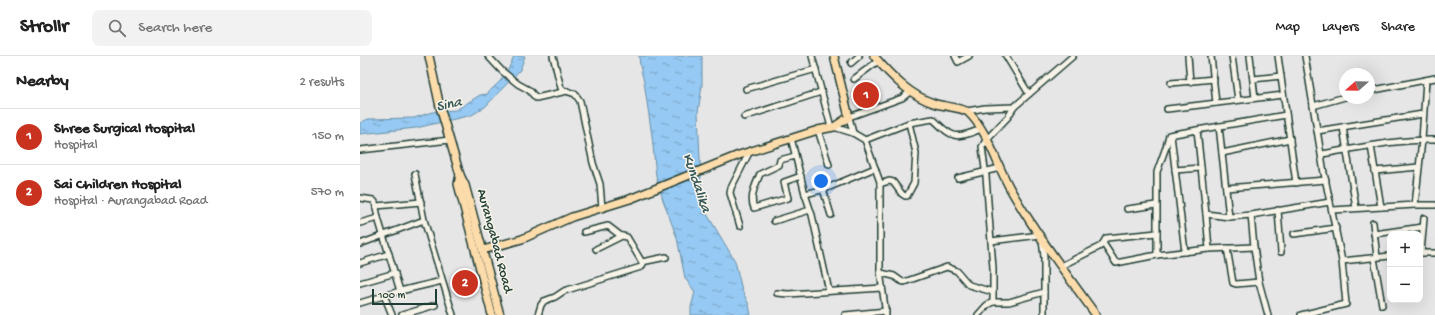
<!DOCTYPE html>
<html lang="en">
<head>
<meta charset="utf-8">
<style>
	body { margin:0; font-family:"Gochi Hand",sans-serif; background:#f2f2f2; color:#222 }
	.controls { position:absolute; right:12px; bottom:12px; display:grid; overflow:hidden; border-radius:8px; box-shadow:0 4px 16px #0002 }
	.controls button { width:36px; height:36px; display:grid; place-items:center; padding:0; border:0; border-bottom:1px solid #e0e0e0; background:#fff; color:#222; font:20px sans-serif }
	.compass { position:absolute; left:979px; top:12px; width:36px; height:36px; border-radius:50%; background:#fff; box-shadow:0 4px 16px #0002; rotate:250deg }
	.scale { position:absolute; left:12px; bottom:10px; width:65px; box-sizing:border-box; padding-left:4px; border:2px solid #1f3d34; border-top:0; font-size:11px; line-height:14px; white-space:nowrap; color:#1f3d34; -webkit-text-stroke:3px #f7f3e8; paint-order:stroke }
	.you { position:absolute; left:461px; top:125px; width:14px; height:14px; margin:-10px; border:3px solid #fff; border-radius:50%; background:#1a73e8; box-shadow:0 0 0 6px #1a73e833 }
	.badge { display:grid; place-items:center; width:26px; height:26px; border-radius:50%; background:#c8321e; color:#fff; font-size:13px; font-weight:700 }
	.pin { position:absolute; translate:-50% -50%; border:2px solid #fff; box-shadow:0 1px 4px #0006 }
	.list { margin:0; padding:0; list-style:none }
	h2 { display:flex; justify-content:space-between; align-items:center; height:52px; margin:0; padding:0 16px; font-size:17px }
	h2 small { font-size:13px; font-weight:400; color:#767676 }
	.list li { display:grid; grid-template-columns:26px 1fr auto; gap:12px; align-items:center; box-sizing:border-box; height:56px; padding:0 16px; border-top:1px solid #e0e0e0 }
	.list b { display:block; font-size:15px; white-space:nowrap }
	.list p { margin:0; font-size:13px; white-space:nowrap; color:#767676 }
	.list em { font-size:13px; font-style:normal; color:#767676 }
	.icon { flex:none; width:22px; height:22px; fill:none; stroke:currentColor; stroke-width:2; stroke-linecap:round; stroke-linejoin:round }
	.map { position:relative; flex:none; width:1075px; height:259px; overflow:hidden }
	header { display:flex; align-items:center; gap:24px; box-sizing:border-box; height:56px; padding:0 20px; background:#fff; border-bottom:1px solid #e0e0e0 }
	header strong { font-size:19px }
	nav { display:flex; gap:22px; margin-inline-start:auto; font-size:14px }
	.search { width:280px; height:36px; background:#f2f2f2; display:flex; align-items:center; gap:10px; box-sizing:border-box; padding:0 14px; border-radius:8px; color:#767676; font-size:15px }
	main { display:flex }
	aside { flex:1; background:#fff }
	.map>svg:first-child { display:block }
	.water { fill:url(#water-ripples); stroke:#6691a7 }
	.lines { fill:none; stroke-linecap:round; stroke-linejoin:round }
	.minor-casing { stroke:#1f3d34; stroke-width:8 }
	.major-casing { stroke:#1f3d34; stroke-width:10 }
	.minor { stroke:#f7f3e8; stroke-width:5 }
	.major { stroke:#fddcac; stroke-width:7 }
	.labels { text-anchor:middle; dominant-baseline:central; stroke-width:3; stroke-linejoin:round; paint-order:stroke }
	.street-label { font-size:14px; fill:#1f3d34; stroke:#f7f3e8 }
	.water-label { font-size:15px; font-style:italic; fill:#37595a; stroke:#f7f3e8 }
</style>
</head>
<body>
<header>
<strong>Strollr</strong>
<div class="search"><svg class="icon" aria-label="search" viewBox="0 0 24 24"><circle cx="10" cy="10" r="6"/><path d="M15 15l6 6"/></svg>Search here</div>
<nav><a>Map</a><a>Layers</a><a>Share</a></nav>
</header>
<main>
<aside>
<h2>Nearby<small>2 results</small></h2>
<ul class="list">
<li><span class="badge">1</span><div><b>Shree Surgical Hospital</b><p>Hospital</p></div><em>150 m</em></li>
<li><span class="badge">2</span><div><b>Sai Children Hospital</b><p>Hospital · Aurangabad Road</p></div><em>570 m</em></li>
</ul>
</aside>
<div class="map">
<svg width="1075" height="259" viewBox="0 0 1075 259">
	<defs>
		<pattern id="water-ripples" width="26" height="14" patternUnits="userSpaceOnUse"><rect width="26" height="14" fill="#96c9f3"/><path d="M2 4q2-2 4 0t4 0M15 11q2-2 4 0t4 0" fill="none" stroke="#7aa4c6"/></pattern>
	</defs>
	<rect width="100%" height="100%" fill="#e7e6e7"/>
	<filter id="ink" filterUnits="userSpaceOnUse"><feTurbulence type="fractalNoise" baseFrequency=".025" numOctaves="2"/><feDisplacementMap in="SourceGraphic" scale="8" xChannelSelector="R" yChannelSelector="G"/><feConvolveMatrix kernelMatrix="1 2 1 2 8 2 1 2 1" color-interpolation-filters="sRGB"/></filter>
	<g filter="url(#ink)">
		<!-- water -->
		<g class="water">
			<path d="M154 0H165L160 14 125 51 112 59 56 72 0 78V67L8 63 54 62 72 56 96 54 120 39 127 38C131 33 137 29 141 24 147 17 151 8 154 0Z"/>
			<path d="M279 0H342V30L338 56 341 126 344 144 347 158 375 205 382 234 389 249 391 259H331V251L335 236 325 222 317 182 303 144 296 120 292 80 284 26 280 10Z"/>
		</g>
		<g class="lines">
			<!-- minor casing -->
			<g class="minor-casing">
				<g id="minor">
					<path d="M128 0 142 15 158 28 169 34 176 42 207 35"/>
					<path d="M193 0 201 32 203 34 215 38 220 45 233 107 240 128 242 152"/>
					<path d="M452 0 471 71"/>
					<path d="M595 0 598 6 609 0"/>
					<path d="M646 0 669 38"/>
					<path d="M828 0 830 26"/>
					<path d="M851 0 856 47"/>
					<path d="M872 0 878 44"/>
					<path d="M890 0 895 42"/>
					<path d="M918 0 936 127"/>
					<path d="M945 0 964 117 982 205 1030 200"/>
					<path d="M491 7 499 0"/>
					<path d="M494 23 518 5"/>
					<path d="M893 23 921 20"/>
					<path d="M811 27 854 23"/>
					<path d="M386 33 456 13"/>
					<path d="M1009 35 1075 22"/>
					<path d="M953 50 985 41"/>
					<path d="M807 53 923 39"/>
					<path d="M607 55 625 52 654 51"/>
					<path d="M926 59 837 74 846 158 869 161 891 159 970 146"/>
					<path d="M384 61 461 36"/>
					<path d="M859 70 869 161"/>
					<path d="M474 71 493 77 505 84 520 126V215L526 259"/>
					<path d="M983 71 996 152"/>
					<path d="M458 74 469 109"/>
					<path d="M837 74 809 79 806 91 797 116V199L849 193 846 158"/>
					<path d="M957 75 1063 58"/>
					<path d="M493 77 489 61 542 42 551 35"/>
					<path d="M811 79 825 196"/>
					<path d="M431 82 445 138 465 133 515 112"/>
					<path d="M505 84 549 67 573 63C593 82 594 84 621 73"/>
					<path d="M1011 90 1021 151"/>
					<path d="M0 94 90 84"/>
					<path d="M862 97 930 83"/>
					<path d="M962 98C999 92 1037 83 1075 84"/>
					<path d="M435 100 420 104 419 109 400 118C396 128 389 141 394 152L428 142 424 126 441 120"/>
					<path d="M815 114 841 112"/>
					<path d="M1015 115 1059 111"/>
					<path d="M55 118 64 164 93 259"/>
					<path d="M598 122 640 112"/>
					<path d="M520 128 529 125 533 126 542 138 545 140H547L554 127 556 97 549 67"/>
					<path d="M866 132 966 124"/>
					<path d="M463 133 471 159"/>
					<path d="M445 138 452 159 469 235"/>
					<path d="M0 142 13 144 15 146 18 162 40 235 0 247"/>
					<path d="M1055 149 1062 84 1066 24"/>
					<path d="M16 150 61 146"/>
					<path d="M767 153 796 149"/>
					<path d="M918 154 921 196"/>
					<path d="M973 154 1055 149H1075"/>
					<path d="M891 159 894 191 899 226 908 259"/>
					<path d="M414 165 450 154"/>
					<path d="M0 167 18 162"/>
					<path d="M1013 167 1017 201"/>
					<path d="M380 170 370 137 371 132 390 95"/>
					<path d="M224 176 248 170 261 180"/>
					<path d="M934 178 976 172"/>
					<path d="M1014 178 1063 171"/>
					<path d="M682 184 684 201V259"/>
					<path d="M631 185 680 179"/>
					<path d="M743 187 756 207 797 199"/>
					<path d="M0 188 64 164"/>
					<path d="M867 192 873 227 876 228 899 226"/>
					<path d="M849 193 894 191"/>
					<path d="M1060 197H1075"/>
					<path d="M1061 197 1064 162"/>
					<path d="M1014 202 1022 249"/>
					<path d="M282 206 306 201"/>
					<path d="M0 207 29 198"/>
					<path d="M701 210 739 191 742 189 746 182 797 177"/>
					<path d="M521 217 534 220 541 225 544 226 587 211 597 215 609 229 633 236"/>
					<path d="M0 227 35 217"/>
					<path d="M40 235 82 225"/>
					<path d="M417 237 428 238 522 232"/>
					<path d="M24 239 32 259"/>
					<path d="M633 246V212L626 120 622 91 626 84 648 61 654 51 713 0"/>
					<path d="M42 259 75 249"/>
					<path d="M178 259 181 249 184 245 195 241 204 235 281 211 283 208 267 181 262 180 236 193"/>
					<path d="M485 259 526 255"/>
					<path d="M618 259 627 249 633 246H649L684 236"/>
					<path d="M941 259 986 248 982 205"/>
				</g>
			</g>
			<!-- major casing -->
			<g class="major-casing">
				<g id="major">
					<path d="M69 0 80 51 100 119 105 129 140 259"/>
					<path d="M514 0C531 20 550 40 576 48 583 50 603 52 608 56 629 76 637 111 652 136 677 179 707 219 736 259"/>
					<path d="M100 119 98 128 132 259"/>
					<path d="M123 194 162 183 212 161 270 143 379 99 458 74 474 71 489 61 474 0"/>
				</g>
			</g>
			<!-- minor -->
			<use href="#minor" class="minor"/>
			<!-- major -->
			<use href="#major" class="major"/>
		</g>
	</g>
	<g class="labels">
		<!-- street labels -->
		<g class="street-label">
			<text transform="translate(134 185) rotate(75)">Aurangabad Road</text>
		</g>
		<!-- water labels -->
		<g class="water-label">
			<text transform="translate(89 49) rotate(-13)">Sina</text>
			<text transform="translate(336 127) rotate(71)">Kundalika</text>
		</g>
	</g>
</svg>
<div class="controls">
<button>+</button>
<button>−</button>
</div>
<svg class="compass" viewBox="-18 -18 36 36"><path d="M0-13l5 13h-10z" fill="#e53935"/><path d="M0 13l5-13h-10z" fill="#767676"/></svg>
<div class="scale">100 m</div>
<div class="you"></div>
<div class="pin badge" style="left:506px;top:39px">1</div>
<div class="pin badge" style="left:105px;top:227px">2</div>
</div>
</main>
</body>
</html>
